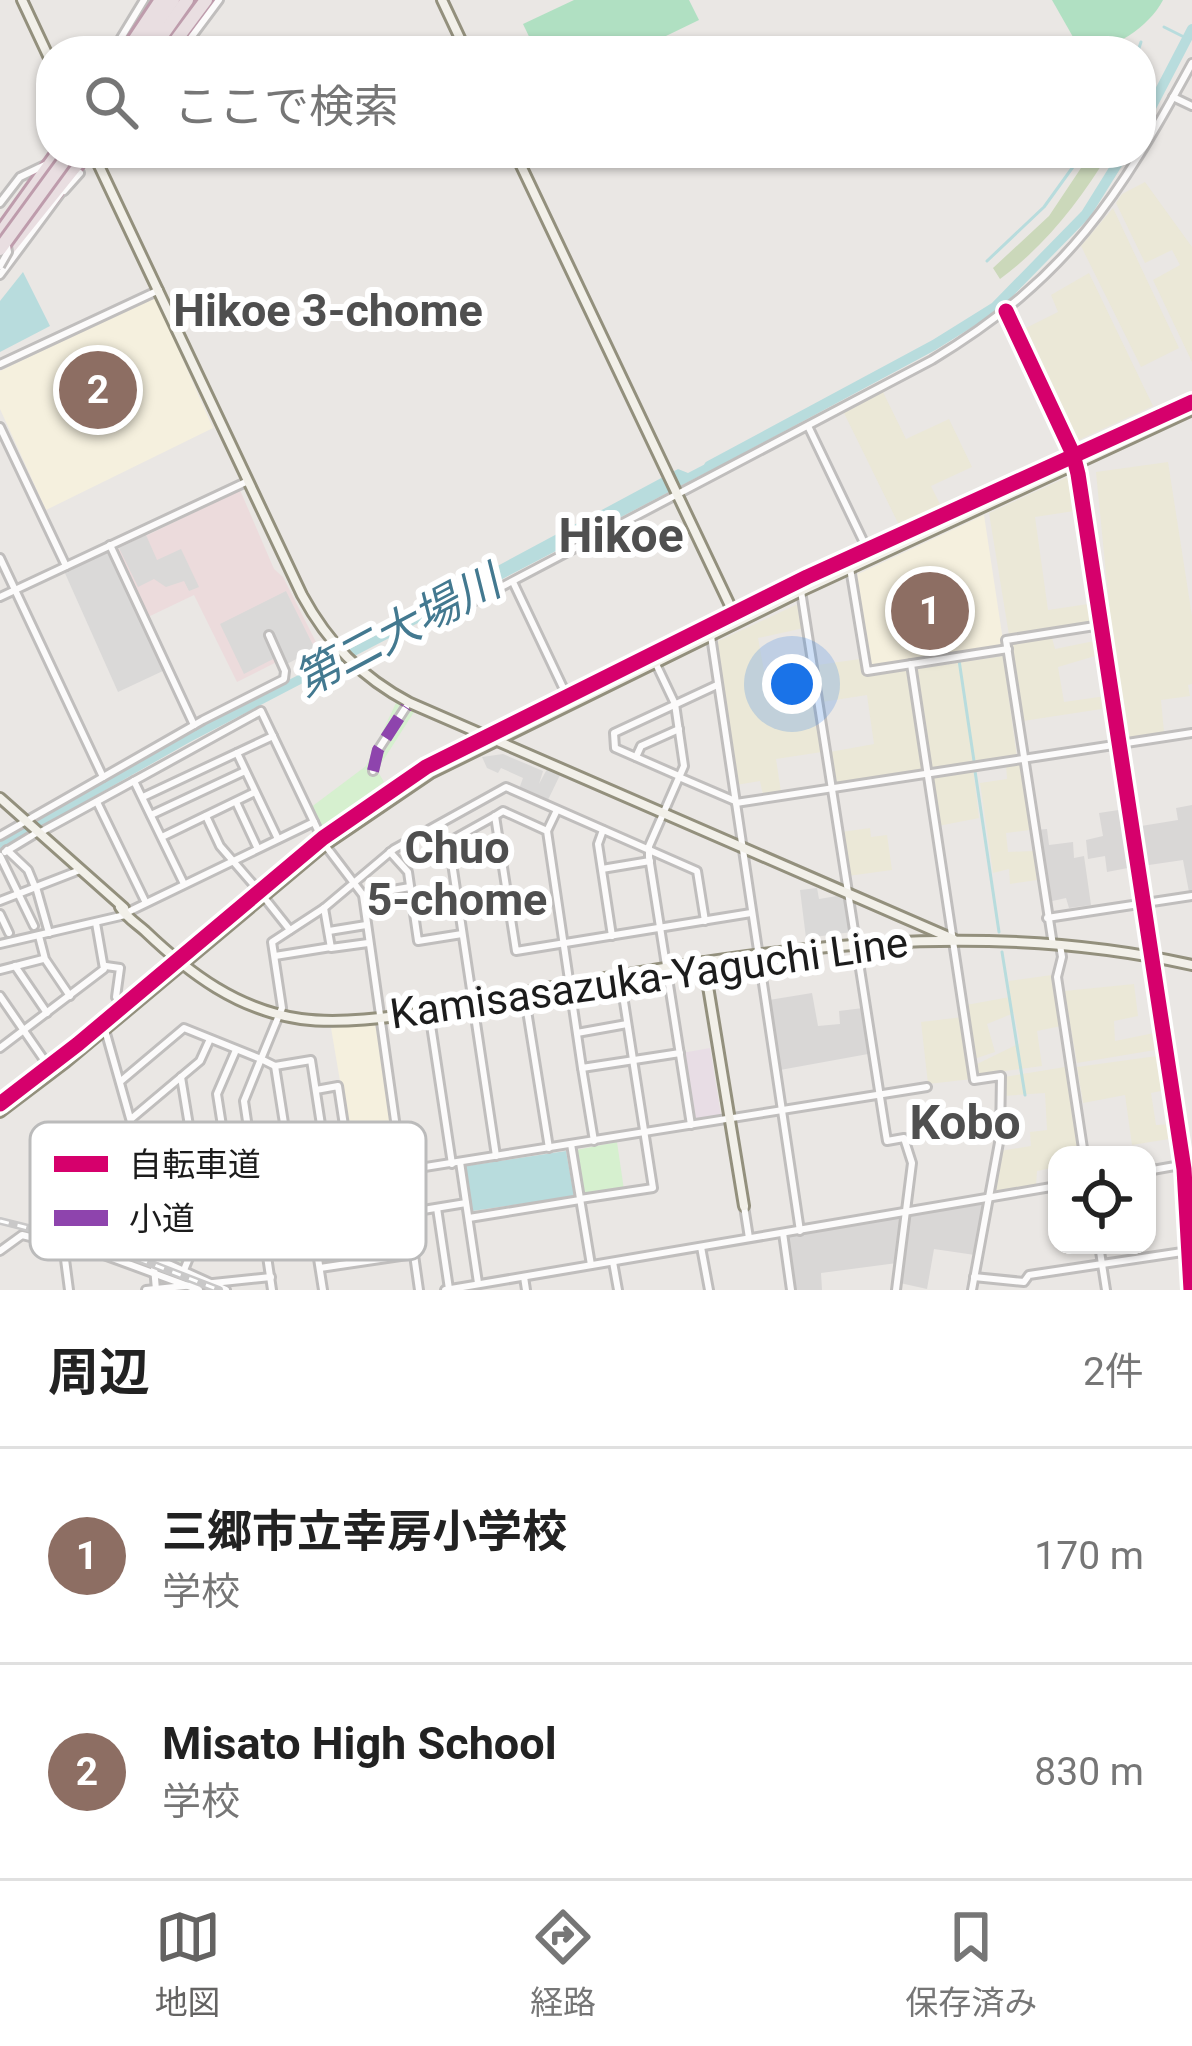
<!DOCTYPE html>
<html lang="ja">
<head>
<meta charset="utf-8">
<style>
	body { margin:0; font-family:Roboto,"Noto Sans JP",sans-serif; background:#f6f6f6; color:#222 }
	.controls { position:absolute; right:36px; bottom:36px; display:grid; overflow:hidden; border-radius:24px; box-shadow:0 3px 9px #0004 }
	.controls button { width:108px; height:108px; display:grid; place-items:center; padding:0; border:0; border-bottom:3px solid #e0e0e0; background:#fff; color:#222; font:60px sans-serif }
	.you { position:absolute; left:792px; top:684px; width:42px; height:42px; margin:-30px; border:9px solid #fff; border-radius:50%; background:#1a73e8; box-shadow:0 0 0 18px #1a73e833 }
	.badge { display:grid; place-items:center; width:78px; height:78px; border-radius:50%; background:#646362; color:#fff; font-size:39px; font-weight:700 }
	.pin { position:absolute; translate:-50% -50%; border:6px solid #fff; box-shadow:0 3px 12px #0006 }
	.list { margin:0; padding:0; list-style:none }
	h2 { display:flex; justify-content:space-between; align-items:center; height:156px; margin:0; padding:0 48px; font-size:51px }
	h2 small { font-size:39px; font-weight:400; color:#767676 }
	.list li { display:grid; grid-template-columns:78px 1fr auto; gap:36px; align-items:center; box-sizing:border-box; height:216px; padding:0 48px; border-top:3px solid #e0e0e0 }
	.list b { display:block; font-size:45px; white-space:nowrap }
	.list p { margin:0; font-size:39px; white-space:nowrap; color:#767676 }
	.list em { font-size:39px; font-style:normal; color:#767676 }
	.icon { flex:none; width:66px; height:66px; fill:none; stroke:currentColor; stroke-width:2; stroke-linecap:round; stroke-linejoin:round }
	.map { position:relative; flex:none; width:1192px; height:1290px; overflow:hidden }
	.search { position:absolute; background:#fff; box-shadow:0 3px 9px #0004; left:36px; right:36px; top:36px; height:132px; display:flex; align-items:center; gap:30px; box-sizing:border-box; padding:0 42px; border-radius:48px; color:#767676; font-size:45px }
	.sheet { height:588px; background:#fff }
	nav { display:flex; justify-content:space-around; align-items:center; box-sizing:border-box; height:168px; border-top:3px solid #e0e0e0; background:#fff; font-size:33px; color:#767676 }
	nav a { display:grid; justify-items:center; gap:6px }
	nav .on { color:#646362 }
	.map>svg:first-child { display:block }
	.residential { fill:#d9d7d6 }
	.commercial { fill:#ecdbdc }
	.industrial { fill:#e8dde5 }
	.education { fill:#f5f0de }
	.farmland { fill:#ebe8d7 }
	.forest { fill:#cbd8ba }
	.park { fill:#d6f0cf }
	.pitch { fill:#b0e0c2 }
	.parking { fill:#dad9d8 }
	.water { fill:#b8dcdd }
	.lines { fill:none; stroke-linecap:round; stroke-linejoin:round }
	.stream { stroke:#b8dcdd; stroke-width:3 }
	.river { stroke:#b8dcdd; stroke-width:10 }
	.street-casing { stroke:#c0bebd; stroke-width:12 }
	.secondary-casing { stroke:#93907d; stroke-width:14 }
	.highway-casing { stroke:#be9cac; stroke-width:18 }
	.street { stroke:#fcfbfb; stroke-width:6 }
	.secondary { stroke:#f2f0e9; stroke-width:8 }
	.highway { stroke:#e9dee1; stroke-width:12 }
	.rail-casing { stroke:#c9c8c8; stroke-width:8 }
	.rail { stroke:#fff; stroke-width:3; stroke-dasharray:9; stroke-linecap:butt }
	.street-bridge-casing { stroke:#c0bebd; stroke-width:12; stroke-linecap:butt }
	.highway-bridge-casing { stroke:#be9cac; stroke-width:18; stroke-linecap:butt }
	.street-bridge { stroke:#fcfbfb; stroke-width:6 }
	.highway-bridge { stroke:#e9dee1; stroke-width:12 }
	.quiet { stroke:#8e44ad; stroke-width:12; stroke-dasharray:24 12; stroke-linecap:butt }
	.cycleway-casing { stroke:#fff; stroke-width:22 }
	.cycleway { stroke:#d6006c; stroke-width:15 }
	.labels { text-anchor:middle; dominant-baseline:central; stroke-width:12; stroke-linejoin:round; paint-order:stroke }
	.street-label { font-size:42px; fill:#1c1c1c; stroke:#fff }
	.neighbourhood-label { font-size:45px; font-weight:bold; fill:#4f4f4f; stroke:#fff }
	.water-label { font-size:45px; font-style:italic; fill:#437990; stroke:#fff }
	.quarter-label { font-size:48px; font-weight:bold; fill:#4f4f4f; stroke:#fff }
	.key { fill:#fff; stroke:#bbb; stroke-width:3 }
	.key-label { font-size:33px; fill:#1c1c1c }
</style>
</head>
<body>
<div class="map">
<svg width="1192" height="1290" viewBox="0 0 1192 1290">
	<rect width="100%" height="100%" fill="#eae7e4"/>
	<!-- residential -->
	<g class="residential">
		<path d="M1192 805V892H1189L1183 860 1142 866 1135 827 1178 820 1176 808Z"/>
		<path d="M1125 809 1133 867 1107 872 1105 856 1088 859 1086 840 1103 836 1099 813Z"/>
		<path d="M1047 829 1049 845 1073 842 1074 858 1084 856 1091 905 1069 908 1066 898 1048 902 1036 830Z"/>
		<path d="M812 993 818 1026 840 1024 839 1011 863 1008 868 1054 780 1070 769 1000Z"/>
		<path d="M985 1204 975 1255 934 1249 927 1289 900 1283 909 1216Z"/>
		<path d="M902 1217 897 1263 821 1273 822 1290H794L788 1237Z"/>
	</g>
	<!-- commercial -->
	<path class="commercial" d="M240 490 274 569 283 577 316 642 237 682 194 595 148 617 117 550Z"/>
	<!-- industrial -->
	<path class="industrial" d="M710 1048 721 1115 695 1122 682 1053Z"/>
	<!-- education -->
	<g class="education">
		<path d="M155 297 213 428 46 510 0 409V371Z"/>
		<path d="M984 515 1004 647 869 668 856 575Z"/>
		<path d="M378 1023 397 1166 356 1175 331 1028Z"/>
	</g>
	<!-- farmland -->
	<g class="farmland">
		<path d="M1145 182 1192 247V362L1153 280 1180 265 1172 250 1145 263 1116 203 1122 194Z"/>
		<path d="M1113 208 1179 348 1141 367 1081 246Z"/>
		<path d="M1089 273 1153 406 1074 442 1020 331 1058 312 1051 295Z"/>
		<path d="M883 392 906 439 949 419 972 467 931 486 941 506 899 525 844 413Z"/>
		<path d="M1168 462 1192 616V684L1188 685 1190 696 1161 700 1164 732 1122 738 1096 472Z"/>
		<path d="M1074 474 1081 510 1035 517 1048 610 1095 603 1098 622 1009 635 989 513Z"/>
		<path d="M800 603 804 628 758 638 764 671 810 664 813 680 767 690 770 706 814 700 822 752 776 759 781 792 763 795 760 781 736 785 714 643Z"/>
		<path d="M1052 638 1055 649 1099 640 1102 654 1058 667 1064 702 1106 696 1108 708 1023 721 1010 642Z"/>
		<path d="M1003 656 1017 757 931 769 917 669Z"/>
		<path d="M860 659 864 676 909 668 923 769 834 783 830 752 874 744 867 695 822 702 818 665Z"/>
		<path d="M1021 762 1030 830 1006 833 1008 852 1033 851 1037 880 1010 884 1009 869 993 873 980 783 1007 779 1006 764Z"/>
		<path d="M973 768 979 818 938 826 930 775Z"/>
		<path d="M870 828 871 837 887 835 892 870 848 876 841 832Z"/>
		<path d="M1052 975 1061 1026 1037 1031 1042 1066 976 1075 975 1065 1020 1043 1014 1013 987 1024 995 1052 974 1059 966 1005 1010 997 1009 981Z"/>
		<path d="M1134 984 1138 1016 1114 1021 1115 1041 1159 1032 1161 1049 1077 1063 1064 991Z"/>
		<path d="M963 1017 972 1079 928 1084 921 1022Z"/>
		<path d="M1164 1055 1170 1089 1151 1093 1156 1125 1174 1124 1175 1138 1132 1145 1125 1095 1083 1103 1077 1067Z"/>
		<path d="M1065 1067 1080 1155H1057V1167L1037 1171 1036 1185 993 1192 1000 1151 1031 1146 1030 1132 1047 1130 1045 1093 1003 1096 1004 1077Z"/>
	</g>
	<!-- forest -->
	<path class="forest" d="M1091 153H1109C1080 201 1045 246 1000 279L993 268 1049 216Z"/>
	<!-- park -->
	<g class="park">
		<path d="M396 703 414 712 377 770 384 782 322 827 310 808 366 766Z"/>
		<path d="M617 1142 624 1190 585 1196 576 1150Z"/>
		<path d="M195 1210 201 1243 191 1245 183 1263 156 1253 154 1216Z"/>
	</g>
	<!-- pitch -->
	<g class="pitch">
		<path d="M574 0H689L699 20 635 51H536L523 24Z"/>
		<path d="M1052 0H1163C1149 27 1113 51 1081 51Z"/>
	</g>
	<!-- parking -->
	<g class="parking">
		<path d="M146 535 157 560 181 549 199 587 189 591 184 581 166 587 154 579 138 587 119 548Z"/>
		<path d="M109 551 165 670 118 692 64 571Z"/>
		<path d="M286 591 315 649 287 664 281 655 244 674 220 624Z"/>
		<path d="M503 754 543 771 539 784 547 769 560 775 547 802 519 789 523 778 501 768 498 773 487 768 482 757Z"/>
		<path d="M817 888 819 899 837 896 848 902 852 932 806 938 800 890Z"/>
		<path d="M403 1216 408 1252 324 1265 319 1230Z"/>
	</g>
	<!-- water -->
	<g class="water">
		<path d="M23 272 50 326 0 352V301Z"/>
		<path d="M715 459 718 462 713 469 190 742 0 850V839L175 738 447 599 451 591 678 469 688 473Z"/>
		<path d="M566 1151 574 1196 472 1211 466 1166Z"/>
	</g>
	<g class="lines">
		<!-- stream -->
		<g class="stream">
			<path d="M1164 27 1188 39"/>
			<path d="M1138 51 1141 42"/>
			<path d="M987 261 1044 207 1083 153"/>
			<path d="M959 660 974 761"/>
			<path d="M975 771 999 932"/>
			<path d="M1002 952 1025 1095"/>
		</g>
		<!-- river -->
		<g class="river">
			<path d="M1141 127 1192 29"/>
			<path d="M709 466 934 345 995 307 1086 214 1124 153"/>
		</g>
		<!-- street casing -->
		<g class="street-casing">
			<g id="street">
				<path d="M113 51 144 0"/>
				<path d="M181 51 219 0"/>
				<path d="M1173 97 1192 106"/>
				<path d="M64 191 80 173"/>
				<path d="M0 203 20 177 45 165"/>
				<path d="M0 275 63 190"/>
				<path d="M1006 311 1073 454 1078 474 1184 1169 1191 1290"/>
				<path d="M0 364 159 290"/>
				<path d="M808 426 868 551"/>
				<path d="M0 427 66 566"/>
				<path d="M110 545 194 725"/>
				<path d="M0 558 103 777"/>
				<path d="M850 568 867 671 1008 649"/>
				<path d="M513 582 567 696"/>
				<path d="M801 591 885 1129 887 1141 904 1138 912 1163 896 1290"/>
				<path d="M0 597 248 481"/>
				<path d="M433 623 932 360C1068 278 1119 197 1192 63"/>
				<path d="M711 636 800 1231"/>
				<path d="M656 664 675 704 684 766 649 846V857L691 1125"/>
				<path d="M911 664 974 1080 1001 1076 1000 1137 972 1290"/>
				<path d="M237 753 278 839"/>
				<path d="M636 757 641 746 679 729"/>
				<path d="M373 771 378 750 406 707"/>
				<path d="M679 776 615 748 614 733 717 685"/>
				<path d="M679 777 735 801"/>
				<path d="M134 781 261 711 325 845 363 895 419 1290"/>
				<path d="M143 797 273 736"/>
				<path d="M97 802 145 901"/>
				<path d="M236 802 257 847"/>
				<path d="M736 803 1192 733"/>
				<path d="M151 815 245 771"/>
				<path d="M206 816 220 846 259 891"/>
				<path d="M495 816 516 951 751 913"/>
				<path d="M603 830 598 844 612 936"/>
				<path d="M547 831 557 810"/>
				<path d="M39 833 134 781 184 884"/>
				<path d="M0 836 203 720 284 679 285 671 269 635"/>
				<path d="M162 837 255 792"/>
				<path d="M7 850 28 870 35 887"/>
				<path d="M5 852 38 832"/>
				<path d="M390 852 408 872 418 941 462 934"/>
				<path d="M0 856 34 926"/>
				<path d="M452 863 498 838"/>
				<path d="M602 869 650 861"/>
				<path d="M36 887 49 933"/>
				<path d="M363 895 410 887"/>
				<path d="M263 896 290 930"/>
				<path d="M0 901 80 870"/>
				<path d="M324 908 331 948 368 943"/>
				<path d="M128 912 314 822"/>
				<path d="M0 914 9 933"/>
				<path d="M1047 918 1192 896"/>
				<path d="M329 931 366 925"/>
				<path d="M39 936 45 959 70 996"/>
				<path d="M0 944 125 915"/>
				<path d="M1053 945 1006 640 1101 625"/>
				<path d="M1060 945 1062 957 1057 977 1084 1155"/>
				<path d="M275 956 331 947"/>
				<path d="M15 966 47 1013"/>
				<path d="M106 966 120 968 116 997 122 1005"/>
				<path d="M0 970 43 959"/>
				<path d="M524 992 549 1148"/>
				<path d="M0 996 49 1067"/>
				<path d="M429 1012 452 1164"/>
				<path d="M105 1030 146 1175 156 1290"/>
				<path d="M577 1033 627 1024"/>
				<path d="M0 1048 104 969 96 923"/>
				<path d="M275 1066 294 1187"/>
				<path d="M582 1068 594 1141"/>
				<path d="M181 1077 194 1156"/>
				<path d="M121 1081 184 1028 261 1059 244 1101 272 1290"/>
				<path d="M316 1090 338 1086 352 1178"/>
				<path d="M131 1119 200 1061 210 1039"/>
				<path d="M223 1132 217 1094 236 1050"/>
				<path d="M192 1137 247 1128"/>
				<path d="M571 1144 591 1265"/>
				<path d="M496 1156 452 863 443 845 495 816 503 811 547 831 582 1068 680 1053"/>
				<path d="M460 1162 478 1283"/>
				<path d="M1147 1171 1192 1163"/>
				<path d="M64 1178 73 1233 153 1257 226 1290"/>
				<path d="M330 1183 311 1060 275 1066 261 1059 282 1008 272 942 324 908 394 849 506 787 697 871 705 921"/>
				<path d="M580 1199 653 1188 620 976"/>
				<path d="M200 1204 207 1245"/>
				<path d="M744 1206 749 1238"/>
				<path d="M437 1208 449 1289"/>
				<path d="M69 1210 119 1203"/>
				<path d="M149 1211 927 1087"/>
				<path d="M469 1218 580 1200"/>
				<path d="M313 1227 323 1290"/>
				<path d="M783 1233 791 1290"/>
				<path d="M264 1236 466 1203"/>
				<path d="M63 1244 69 1290"/>
				<path d="M1099 1245 1106 1290"/>
				<path d="M701 1247 709 1290"/>
				<path d="M126 1248 110 1150 61 1159 64 1178 251 1149"/>
				<path d="M0 1251 22 1235 104 1255 199 1290"/>
				<path d="M613 1262 618 1290"/>
				<path d="M320 1268 414 1254"/>
				<path d="M184 1270 193 1248 264 1236"/>
				<path d="M524 1277 526 1290"/>
				<path d="M974 1277 1024 1282 1029 1275 1189 1251"/>
				<path d="M146 1290 271 1277"/>
				<path d="M445 1290 1057 1186"/>
			</g>
		</g>
		<!-- secondary casing -->
		<g class="secondary-casing">
			<g id="secondary">
				<path d="M22 0 51 62"/>
				<path d="M442 0 466 51"/>
				<path d="M93 153 302 595C328 643 361 677 410 703L953 939"/>
				<path d="M515 153 735 616"/>
				<path d="M0 798 124 908"/>
				<path d="M120 907C127 918 136 923 145 931 190 974 238 1010 301 1019 376 1029 494 997 570 984 779 947 982 918 1192 965"/>
				<path d="M704 962 744 1206"/>
				<path d="M0 1104 78 1044 323 838 426 767 807 577 1192 402"/>
				<path d="M0 1112 66 1062 325 845 431 773 801 591 1192 410"/>
			</g>
		</g>
		<!-- highway casing -->
		<g class="highway-casing">
			<g id="highway">
				<path d="M127 51 161 0"/>
				<path d="M139 51 173 0"/>
				<path d="M151 51 187 0"/>
				<path d="M168 51 206 0"/>
				<path d="M0 234 58 153"/>
				<path d="M0 260 86 153"/>
			</g>
		</g>
		<!-- street -->
		<use href="#street" class="street"/>
		<!-- secondary -->
		<use href="#secondary" class="secondary"/>
		<!-- highway -->
		<use href="#highway" class="highway"/>
		<!-- rail casing -->
		<g class="rail-casing">
			<path id="rail" d="M0 1221 113 1249 219 1290"/>
		</g>
		<!-- rail -->
		<use href="#rail" class="rail"/>
		<!-- street-bridge casing -->
		<g class="street-bridge-casing">
			<path id="street-bridge" d="M0 266 8 252 7 246"/>
		</g>
		<!-- highway-bridge casing -->
		<g class="highway-bridge-casing">
			<path id="highway-bridge" d="M0 249 70 153"/>
		</g>
		<!-- street-bridge -->
		<use href="#street-bridge" class="street-bridge"/>
		<!-- highway-bridge -->
		<use href="#highway-bridge" class="highway-bridge"/>
		<!-- quiet -->
		<path class="quiet" d="M373 771 378 750 406 707"/>
		<!-- cycleway casing -->
		<g class="cycleway-casing">
			<g id="cycleway">
				<path d="M1006 311 1073 454 1078 474 1184 1169 1191 1290"/>
				<path d="M0 1104 78 1044 323 838 426 767 807 577 1192 402"/>
			</g>
		</g>
		<!-- cycleway -->
		<use href="#cycleway" class="cycleway"/>
	</g>
	<g class="labels">
		<!-- street labels -->
		<g class="street-label">
			<text transform="translate(649 978) rotate(-8)">Kamisasazuka-Yaguchi Line</text>
		</g>
		<!-- neighbourhood labels -->
		<g class="neighbourhood-label">
			<text x="328" y="310">Hikoe 3-chome</text>
			<text x="457" y="847">Chuo<tspan x="457" dy="52">5-chome</tspan></text>
		</g>
		<!-- water labels -->
		<g class="water-label">
			<text transform="translate(397 631) rotate(-28)">第二大場川</text>
		</g>
		<!-- quarter labels -->
		<g class="quarter-label">
			<text x="621" y="535">Hikoe</text>
			<text x="965" y="1122">Kobo</text>
		</g>
	</g>
	<!-- legend -->
	<rect x="30" y="1122" width="396" height="138" rx="18" class="key"/>
	<rect x="54" y="1156" width="54" height="16" fill="#d6006c"/>
	<rect x="54" y="1210" width="54" height="16" fill="#8e44ad"/>
	<g class="key-label">
		<text x="129" y="1176">自転車道</text>
		<text x="129" y="1230">小道</text>
	</g>
</svg>
<div class="controls">
<button><svg class="icon" aria-label="locate" viewBox="0 0 24 24"><circle cx="12" cy="12" r="6"/><path d="M12 2v4M12 18v4M2 12h4M18 12h4"/></svg></button>
</div>
<div class="you"></div>
<div class="pin badge" style="left:930px;top:611px;background:#8d6e63">1</div>
<div class="pin badge" style="left:98px;top:390px;background:#8d6e63">2</div>
<div class="search"><svg class="icon" aria-label="search" viewBox="0 0 24 24"><circle cx="10" cy="10" r="6"/><path d="M15 15l6 6"/></svg>ここで検索</div>
</div>
<section class="sheet">
<h2>周辺<small>2件</small></h2>
<ul class="list">
<li><span class="badge" style="background:#8d6e63">1</span><div><b>三郷市立幸房小学校</b><p>学校</p></div><em>170 m</em></li>
<li><span class="badge" style="background:#8d6e63">2</span><div><b>Misato High School</b><p>学校</p></div><em>830 m</em></li>
</ul>
</section>
<nav>
<a class="on"><svg class="icon" aria-label="map" viewBox="0 0 24 24"><path d="M3 6l6-2 6 2 6-2v14l-6 2-6-2-6 2zM9 4v14M15 6v14"/></svg>地図</a>
<a><svg class="icon" aria-label="directions" viewBox="0 0 24 24"><path d="M12 3l9 9-9 9-9-9zM9 14v-3h6M13 9l2 2-2 2"/></svg>経路</a>
<a><svg class="icon" aria-label="saved" viewBox="0 0 24 24"><path d="M7 4h10v16l-5-4-5 4z"/></svg>保存済み</a>
</nav>
</body>
</html>
